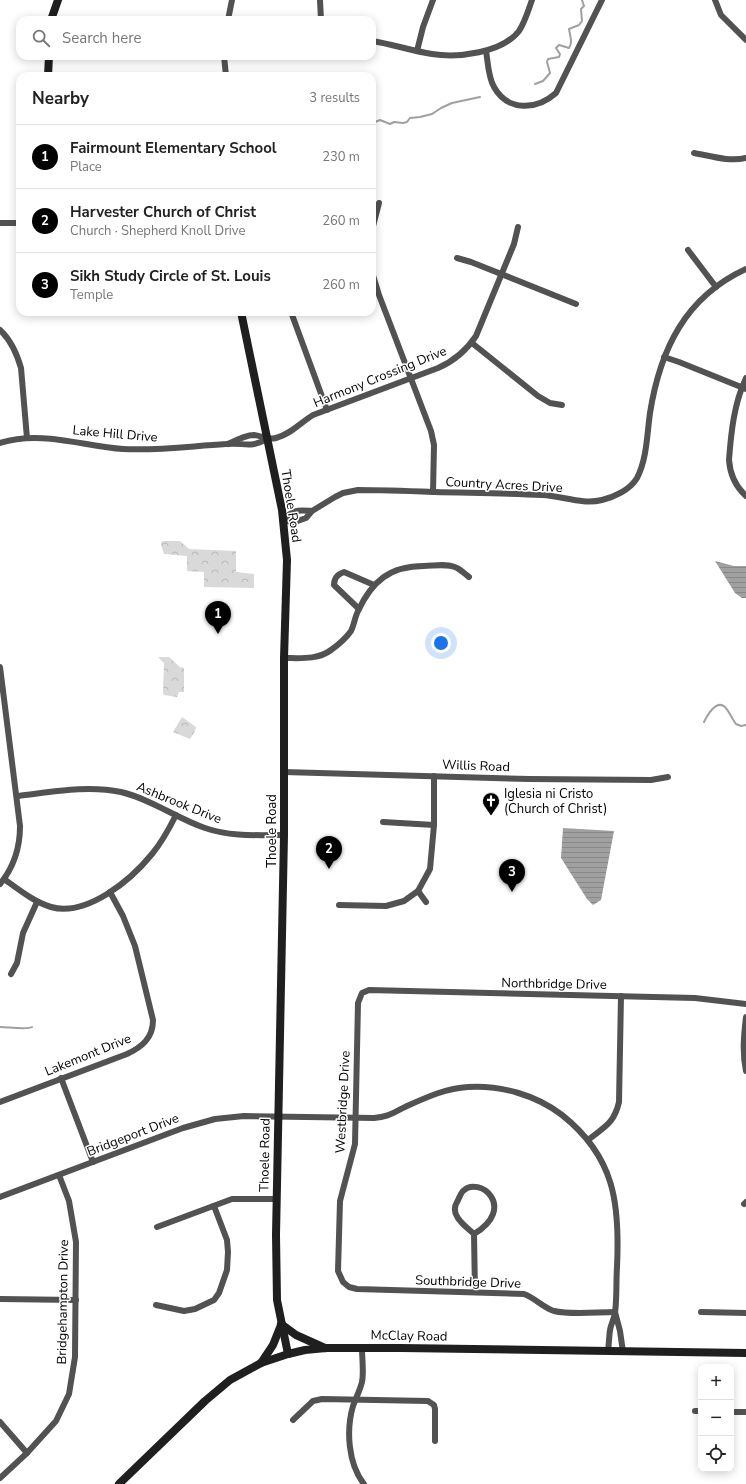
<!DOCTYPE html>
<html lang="en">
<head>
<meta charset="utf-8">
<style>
	body { margin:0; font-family:"Nunito Sans",sans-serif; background:#f2f2f2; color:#222 }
	.controls { position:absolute; right:12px; bottom:12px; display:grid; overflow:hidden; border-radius:8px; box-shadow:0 2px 10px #0003 }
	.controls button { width:36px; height:36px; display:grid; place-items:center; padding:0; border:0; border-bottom:1px solid #e0e0e0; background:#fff; color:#222; font:20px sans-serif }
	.you { position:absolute; left:441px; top:643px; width:14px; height:14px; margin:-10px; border:3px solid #fff; border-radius:50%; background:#1a73e8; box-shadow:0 0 0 6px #1a73e833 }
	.badge { display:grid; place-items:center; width:26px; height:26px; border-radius:50%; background:#000; color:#fff; font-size:13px; font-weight:700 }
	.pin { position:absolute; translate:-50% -33px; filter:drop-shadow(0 1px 2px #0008) }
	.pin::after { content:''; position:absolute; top:21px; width:14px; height:12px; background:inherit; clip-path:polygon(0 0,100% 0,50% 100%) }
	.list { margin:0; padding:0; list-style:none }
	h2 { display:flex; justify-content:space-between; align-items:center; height:52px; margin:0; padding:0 16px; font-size:17px }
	h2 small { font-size:13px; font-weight:400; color:#767676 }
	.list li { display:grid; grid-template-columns:26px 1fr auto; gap:12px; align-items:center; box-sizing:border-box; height:64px; padding:0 16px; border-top:1px solid #e0e0e0 }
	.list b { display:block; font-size:15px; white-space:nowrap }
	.list p { margin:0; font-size:13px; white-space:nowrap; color:#767676 }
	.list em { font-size:13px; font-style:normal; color:#767676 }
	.icon { flex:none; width:22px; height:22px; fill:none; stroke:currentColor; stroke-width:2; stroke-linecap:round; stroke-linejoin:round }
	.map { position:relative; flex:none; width:746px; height:1484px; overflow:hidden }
	.search { position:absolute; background:#fff; box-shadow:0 2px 10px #0003; left:16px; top:16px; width:360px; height:44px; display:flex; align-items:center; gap:10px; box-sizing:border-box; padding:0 14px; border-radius:12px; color:#767676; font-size:15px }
	.panel { position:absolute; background:#fff; box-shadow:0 2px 10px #0003; left:16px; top:72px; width:360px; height:244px; border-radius:12px }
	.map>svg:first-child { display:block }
	.park { fill:url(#park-crowns) }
	.water { fill:url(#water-rules) }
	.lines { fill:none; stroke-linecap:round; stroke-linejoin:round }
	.stream { stroke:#a0a0a0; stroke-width:2 }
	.minor { stroke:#525252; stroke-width:6 }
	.secondary { stroke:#1f1f1f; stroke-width:8 }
	.labels { text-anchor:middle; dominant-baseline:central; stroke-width:3; stroke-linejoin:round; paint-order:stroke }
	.street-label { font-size:13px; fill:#000; stroke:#fff }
	.poi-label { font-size:13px; fill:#000; stroke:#fff; text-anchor:start }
</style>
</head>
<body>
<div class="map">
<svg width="746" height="1484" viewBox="0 0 746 1484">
	<defs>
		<pattern id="park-crowns" width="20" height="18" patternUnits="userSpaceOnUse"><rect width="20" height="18" fill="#d9d9d9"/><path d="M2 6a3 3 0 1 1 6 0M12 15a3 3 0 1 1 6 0" fill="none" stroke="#b8b8b8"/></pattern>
		<pattern id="water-rules" width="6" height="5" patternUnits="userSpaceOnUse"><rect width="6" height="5" fill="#a0a0a0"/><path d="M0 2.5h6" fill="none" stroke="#888"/></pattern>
	</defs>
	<rect width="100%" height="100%" fill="#fff"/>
	<!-- park -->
	<g class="park">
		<path d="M164 541H180L189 549 236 551V572L254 574V588L204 587V572L187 571V556L164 554 161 545V542Z"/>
		<path d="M158 657H169L180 667 184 668V692H179L177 697 164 695 163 693 164 663Z"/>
		<path d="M182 717 196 727 195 731 190 739 173 732Z"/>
	</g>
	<!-- water -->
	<g class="water">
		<path d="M715 561 734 566H746V598H742L735 593Z"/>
		<path d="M563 828 614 831 601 900 593 905 587 899 561 858Z"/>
	</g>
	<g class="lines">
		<!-- stream -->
		<g class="stream">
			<path d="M535 84 543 81 550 73 547 62 548 59 559 57 560 54 556 48 559 45 569 48C573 42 570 36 569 29L579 25 582 21 581 9 584 6 582 0"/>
			<path d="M372 127 375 122 380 120 390 124 394 122 403 123 407 122 410 118 420 117 432 114 441 108 452 103 480 97"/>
			<path d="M704 722C707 716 716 699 725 707 729 711 732 719 736 724L741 726 746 725"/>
			<path d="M0 1027C8 1027 27 1030 32 1027"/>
		</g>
		<!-- minor -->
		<g class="minor">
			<path d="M320 0 321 20"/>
			<path d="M715 0 721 15 746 40"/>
			<path d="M228 20 232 0"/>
			<path d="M372 41C392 44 412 51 432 54 458 58 502 53 519 31 525 22 528 11 532 0"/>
			<path d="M417 51 423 27 433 0"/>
			<path d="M486 51C488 62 488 77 494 87 508 112 537 110 556 93L602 0"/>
			<path d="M224 56 226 76"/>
			<path d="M694 153C711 156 729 162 746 158"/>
			<path d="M0 223H20"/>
			<path d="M372 230 379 203"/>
			<path d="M688 250 716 287"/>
			<path d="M457 258 471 262 576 304"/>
			<path d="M372 272 379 295 431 431 434 445 433 492"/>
			<path d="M291 312 327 410"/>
			<path d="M0 330C11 340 17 354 21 368L27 438"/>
			<path d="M472 343 538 396 550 403 562 405"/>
			<path d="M664 357 679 362 746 389"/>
			<path d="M746 378C734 403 731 433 729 460 730 474 735 486 746 496"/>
			<path d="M0 443C41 430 82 446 123 449 158 451 191 446 226 444 243 442 250 449 267 439"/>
			<path d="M228 444C236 440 246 435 254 435 262 436 268 440 276 438 291 434 300 423 313 415L438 368C454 361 466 351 476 336L514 244 518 227"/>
			<path d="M312 511C298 510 294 509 284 519L292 523 306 518 312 511 335 497 343 493 358 490C383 490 409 491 434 492 470 493 506 493 542 495 563 496 582 505 602 500 614 497 630 490 637 478 647 459 647 434 650 413 660 350 685 297 746 269"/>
			<path d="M359 609 334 585C334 578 338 574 344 572L374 585"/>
			<path d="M284 658C300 658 318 660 331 650 338 645 346 638 351 631 354 625 355 617 358 611 372 581 390 566 424 566 434 566 448 563 457 568 461 570 465 574 469 577"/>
			<path d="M0 667 20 826C20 847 14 867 0 884"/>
			<path d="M284 772 529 779 651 780 668 777"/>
			<path d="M18 796C52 792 87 785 121 792 151 799 176 818 205 828 231 837 258 835 284 835"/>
			<path d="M383 822 434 825"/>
			<path d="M4 879C18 889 34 902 51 907 87 917 131 880 152 854 162 842 169 829 176 815"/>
			<path d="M418 891 426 902"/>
			<path d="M339 905 386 906 404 901 418 891 430 869 434 825V776"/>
			<path d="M11 974 17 963 23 933 37 902"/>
			<path d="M746 1017C744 1034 742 1053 746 1071"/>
			<path d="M61 1078 93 1162"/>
			<path d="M0 1102 127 1054C142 1047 153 1038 153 1020L135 946 123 916 110 892"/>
			<path d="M588 1140C604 1127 614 1124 619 1102L621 996"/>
			<path d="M0 1197 183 1128 215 1119 244 1116 374 1118C389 1117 394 1112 407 1106 427 1097 447 1088 468 1087 501 1085 536 1095 562 1115 615 1157 620 1204 617 1267 616 1282 617 1298 615 1313 614 1319 611 1324 610 1330 609 1337 609 1344 608 1351"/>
			<path d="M744 1204 746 1202"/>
			<path d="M157 1227 232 1199H276"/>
			<path d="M474 1234C518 1207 479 1175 463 1191 460 1194 459 1199 457 1202 449 1215 465 1226 474 1234L475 1292"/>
			<path d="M0 1299 76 1300"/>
			<path d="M156 1305 184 1311 195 1309 214 1300 219 1293 227 1270 228 1252 227 1240 214 1206"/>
			<path d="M615 1312C597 1312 571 1315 554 1311 544 1308 535 1298 524 1294L357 1289 349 1287 343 1282 338 1271 340 1201 355 1144 358 1003 362 993 369 990 695 998 746 1004"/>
			<path d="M615 1312 620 1331 623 1352"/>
			<path d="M701 1312 746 1313"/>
			<path d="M362 1348C362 1359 364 1372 362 1382 360 1390 356 1398 353 1406 346 1430 348 1464 364 1484"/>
			<path d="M695 1411H701"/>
			<path d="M731 1412H746"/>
			<path d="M293 1420 313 1401 322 1399 428 1401 434 1405 435 1409V1441"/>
			<path d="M0 1422 27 1453"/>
			<path d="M0 1478 27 1453 56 1421 69 1394 75 1357 76 1242 69 1201 59 1175"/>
		</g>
		<!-- secondary -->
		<g class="secondary">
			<path d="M51 20 58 0"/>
			<path d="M48 76 49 56"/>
			<path d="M241 312 282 510 287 560 284 658V835L276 1235 277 1300 288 1354"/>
			<path d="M281 1324 296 1335 325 1348"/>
			<path d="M261 1363 273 1345 281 1325"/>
			<path d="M119 1484 205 1401 230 1380 261 1363 288 1354 305 1350 326 1348H401L746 1353"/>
		</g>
	</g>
	<!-- icons -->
	<defs>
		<g id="church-pin" transform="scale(0.9)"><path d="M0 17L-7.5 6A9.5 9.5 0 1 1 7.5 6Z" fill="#000" stroke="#fff"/><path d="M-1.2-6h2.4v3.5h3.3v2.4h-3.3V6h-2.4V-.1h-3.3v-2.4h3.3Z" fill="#fff"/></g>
	</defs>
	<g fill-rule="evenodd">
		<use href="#church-pin" x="491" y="801"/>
	</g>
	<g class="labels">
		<!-- street labels -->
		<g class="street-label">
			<text transform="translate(380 377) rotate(-22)">Harmony Crossing Drive</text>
			<text transform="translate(115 434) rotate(5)">Lake Hill Drive</text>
			<text transform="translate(504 485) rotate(3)">Country Acres Drive</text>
			<text transform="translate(291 506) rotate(81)">Thoele Road</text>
			<text transform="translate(476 766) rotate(2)">Willis Road</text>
			<text transform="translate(179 803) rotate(22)">Ashbrook Drive</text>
			<text transform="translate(272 831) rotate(-90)">Thoele Road</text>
			<text transform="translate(554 984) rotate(1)">Northbridge Drive</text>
			<text transform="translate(88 1055) rotate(-22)">Lakemont Drive</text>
			<text transform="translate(343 1102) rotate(-87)">Westbridge Drive</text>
			<text transform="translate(133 1135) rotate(-21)">Bridgeport Drive</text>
			<text transform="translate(265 1155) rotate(-89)">Thoele Road</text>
			<text transform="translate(468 1282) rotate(2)">Southbridge Drive</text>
			<text transform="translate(63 1302) rotate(-89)">Bridgehampton Drive</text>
			<text transform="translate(409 1336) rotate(1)">McClay Road</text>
		</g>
		<!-- poi labels -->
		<g class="poi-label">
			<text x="504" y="794">Iglesia ni Cristo<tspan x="504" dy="15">(Church of Christ)</tspan></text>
		</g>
	</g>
</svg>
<div class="controls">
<button>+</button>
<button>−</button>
<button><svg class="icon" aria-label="locate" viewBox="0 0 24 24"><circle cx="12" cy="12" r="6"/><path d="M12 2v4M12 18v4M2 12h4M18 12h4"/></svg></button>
</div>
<div class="you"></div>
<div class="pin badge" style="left:218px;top:634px">1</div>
<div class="pin badge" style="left:329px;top:869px">2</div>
<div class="pin badge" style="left:512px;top:892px">3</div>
<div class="search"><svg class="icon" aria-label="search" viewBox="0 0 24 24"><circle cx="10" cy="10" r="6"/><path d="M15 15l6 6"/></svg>Search here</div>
<section class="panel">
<h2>Nearby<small>3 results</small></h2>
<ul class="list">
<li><span class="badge">1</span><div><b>Fairmount Elementary School</b><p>Place</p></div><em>230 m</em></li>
<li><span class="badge">2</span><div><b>Harvester Church of Christ</b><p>Church · Shepherd Knoll Drive</p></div><em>260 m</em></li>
<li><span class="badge">3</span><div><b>Sikh Study Circle of St. Louis</b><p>Temple</p></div><em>260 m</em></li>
</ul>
</section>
</div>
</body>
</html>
